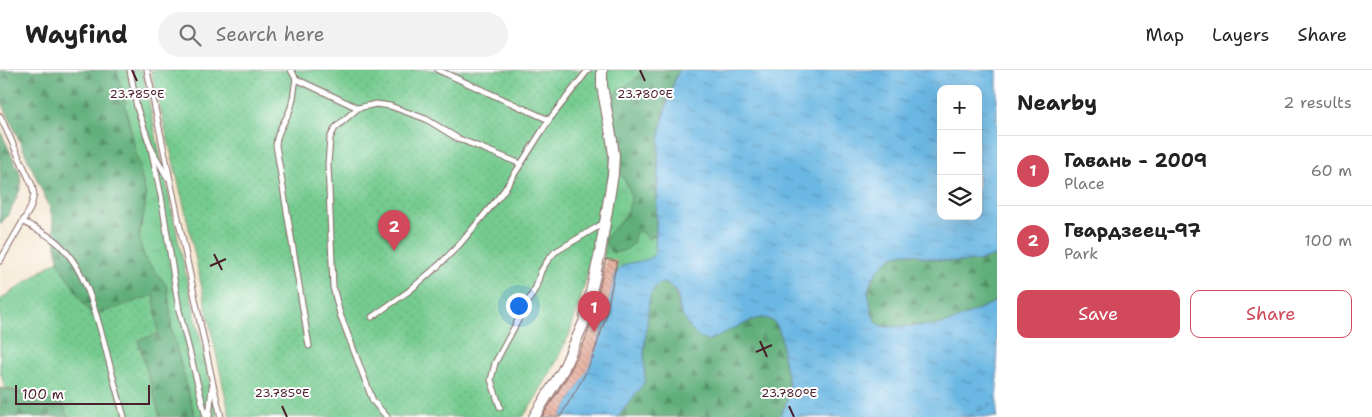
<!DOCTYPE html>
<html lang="en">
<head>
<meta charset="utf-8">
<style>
	body { margin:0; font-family:"Shantell Sans",sans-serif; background:#f2f2f2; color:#222 }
	.controls { position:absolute; right:15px; top:15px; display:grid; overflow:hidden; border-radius:10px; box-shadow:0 5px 20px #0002 }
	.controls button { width:45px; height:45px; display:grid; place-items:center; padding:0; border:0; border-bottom:1px solid #e0e0e0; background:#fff; color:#222; font:25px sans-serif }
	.scale { position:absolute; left:15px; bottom:12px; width:135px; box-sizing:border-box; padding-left:5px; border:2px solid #4a1f2b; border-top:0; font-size:14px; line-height:18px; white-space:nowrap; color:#4a1f2b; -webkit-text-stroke:4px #fff; paint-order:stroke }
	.you { position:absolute; left:518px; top:235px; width:18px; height:18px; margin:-12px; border:4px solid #fff; border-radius:50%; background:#1a73e8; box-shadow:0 0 0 8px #1a73e833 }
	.badge { display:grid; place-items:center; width:32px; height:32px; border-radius:50%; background:#d1495b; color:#fff; font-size:16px; font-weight:700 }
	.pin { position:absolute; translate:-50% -41px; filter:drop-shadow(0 1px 2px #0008) }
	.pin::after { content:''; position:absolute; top:26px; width:18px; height:15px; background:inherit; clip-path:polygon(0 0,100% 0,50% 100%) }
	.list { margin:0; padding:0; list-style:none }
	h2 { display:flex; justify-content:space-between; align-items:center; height:65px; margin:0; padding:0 20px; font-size:21px }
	h2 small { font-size:16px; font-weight:400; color:#767676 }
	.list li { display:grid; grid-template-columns:32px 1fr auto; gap:15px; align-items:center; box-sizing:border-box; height:70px; padding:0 20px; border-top:1px solid #e0e0e0 }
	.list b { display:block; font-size:19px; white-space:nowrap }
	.list p { margin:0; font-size:16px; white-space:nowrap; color:#767676 }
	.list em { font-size:16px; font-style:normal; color:#767676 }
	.actions { display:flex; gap:10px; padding:15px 20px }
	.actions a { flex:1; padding:11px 0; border:1px solid #d1495b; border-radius:10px; text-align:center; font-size:18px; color:#d1495b }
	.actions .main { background:#d1495b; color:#fff }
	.icon { flex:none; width:28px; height:28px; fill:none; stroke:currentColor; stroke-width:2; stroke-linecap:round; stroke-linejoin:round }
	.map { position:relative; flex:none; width:997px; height:347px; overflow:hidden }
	header { display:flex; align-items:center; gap:30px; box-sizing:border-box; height:70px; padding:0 25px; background:#fff; border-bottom:1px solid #e0e0e0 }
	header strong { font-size:24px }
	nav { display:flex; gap:28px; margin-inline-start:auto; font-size:18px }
	.search { width:350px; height:45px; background:#f2f2f2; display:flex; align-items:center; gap:12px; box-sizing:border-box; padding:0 18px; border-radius:28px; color:#767676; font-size:19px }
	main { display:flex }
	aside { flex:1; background:#fff }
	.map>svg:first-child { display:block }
	.grass { fill:url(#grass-tufts); stroke:#60755d }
	.forest { fill:url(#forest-firs); stroke:#556752 }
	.park { fill:url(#park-dots); stroke:#60755d }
	.water { fill:url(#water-ripples); stroke:#5a6b87; fill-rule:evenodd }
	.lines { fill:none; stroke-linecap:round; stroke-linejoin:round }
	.ferry { stroke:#575c75; stroke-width:1; stroke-dasharray:6 5; stroke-linecap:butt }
	.building { fill:url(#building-back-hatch) }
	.service-casing { stroke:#866564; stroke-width:7 }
	.minor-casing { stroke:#866564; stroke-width:12 }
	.service { stroke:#fff; stroke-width:5 }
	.minor { stroke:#fff; stroke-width:10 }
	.ticks { fill:none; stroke:#4a1f2b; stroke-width:2 }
	.ticks-label { font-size:12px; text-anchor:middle; fill:#4a1f2b; stroke:#fff; stroke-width:4; stroke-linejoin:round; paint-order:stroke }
</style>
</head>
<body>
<header>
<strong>Wayfind</strong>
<div class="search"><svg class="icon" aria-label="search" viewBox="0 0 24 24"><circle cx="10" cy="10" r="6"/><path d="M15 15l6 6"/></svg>Search here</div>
<nav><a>Map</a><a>Layers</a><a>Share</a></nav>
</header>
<main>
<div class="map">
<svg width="997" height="347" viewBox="0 0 997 347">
	<defs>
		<pattern id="grass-tufts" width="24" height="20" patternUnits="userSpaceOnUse" patternTransform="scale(1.25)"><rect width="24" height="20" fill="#75cb8f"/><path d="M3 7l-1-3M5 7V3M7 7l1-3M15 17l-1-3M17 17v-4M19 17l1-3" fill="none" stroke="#67ae7c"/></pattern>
		<pattern id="forest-firs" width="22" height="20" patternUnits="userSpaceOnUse" patternTransform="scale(1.25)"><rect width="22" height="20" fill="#60af7a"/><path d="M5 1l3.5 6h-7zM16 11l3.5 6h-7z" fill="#518e64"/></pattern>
		<pattern id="park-dots" width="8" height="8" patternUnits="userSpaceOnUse" patternTransform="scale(1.25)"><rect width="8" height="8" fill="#75cb8f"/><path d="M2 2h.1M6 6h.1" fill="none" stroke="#67ae7c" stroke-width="1.8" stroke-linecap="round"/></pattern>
		<pattern id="water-ripples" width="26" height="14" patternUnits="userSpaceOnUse" patternTransform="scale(1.25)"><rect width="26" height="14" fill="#6ab7e3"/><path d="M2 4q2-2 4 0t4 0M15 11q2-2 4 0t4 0" fill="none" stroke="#5994b8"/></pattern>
		<pattern id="building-back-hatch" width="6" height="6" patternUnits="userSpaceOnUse" patternTransform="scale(1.25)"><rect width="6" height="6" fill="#e7af9c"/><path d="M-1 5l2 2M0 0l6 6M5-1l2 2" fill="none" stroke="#bd8e7f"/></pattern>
	</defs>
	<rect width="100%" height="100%" fill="#fff"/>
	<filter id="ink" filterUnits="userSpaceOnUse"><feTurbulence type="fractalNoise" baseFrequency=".02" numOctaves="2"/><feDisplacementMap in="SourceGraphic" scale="10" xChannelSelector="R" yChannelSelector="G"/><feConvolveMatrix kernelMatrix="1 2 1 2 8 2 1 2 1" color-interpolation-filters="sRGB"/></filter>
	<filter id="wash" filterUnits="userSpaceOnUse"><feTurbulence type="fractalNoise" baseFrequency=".0096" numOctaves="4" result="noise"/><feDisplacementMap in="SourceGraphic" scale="20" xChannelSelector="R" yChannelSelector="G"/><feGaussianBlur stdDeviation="1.12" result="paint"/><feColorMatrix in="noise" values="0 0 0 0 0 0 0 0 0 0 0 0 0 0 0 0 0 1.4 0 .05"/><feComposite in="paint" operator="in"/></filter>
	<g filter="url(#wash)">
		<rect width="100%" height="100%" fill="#f4e6ce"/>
		<!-- grass -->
		<g class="grass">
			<path d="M117 0H142L179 173 218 347H195L172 262 168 222 166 215 145 188 139 170 140 161 145 137 146 126Z"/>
			<path d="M604 0H679L670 24 659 74 655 183C647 195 629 189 618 201 616 203 615 209 613 212L617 191 604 189Z"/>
		</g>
		<!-- forest -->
		<g class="forest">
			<path d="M0 0H117L146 126 145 137 140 161 139 170 145 188 166 215 168 222 172 262 195 347H160L138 269 92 246 64 203 58 190 53 150 50 138 0 28Z"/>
			<path d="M641 0H679C671 19 664 39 661 59 656 93 657 129 656 163L654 166 648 168 641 162 638 161C633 166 635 167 633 173 630 180 619 182 613 183 593 167 621 156 627 143 629 139 630 133 631 128 631 118 624 112 621 103 617 91 620 77 618 64 616 54 609 41 612 30 616 17 631 16 638 7 639 5 640 2 641 0Z"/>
			<path d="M0 60 20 103 21 115 20 120 9 144 0 154Z"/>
			<path d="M904 183C912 183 920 186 927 188 950 192 975 195 997 185V231L953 251 939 255 888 257 879 255 876 252 872 244 868 219 875 205 881 196 896 186Z"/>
			<path d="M663 213C678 218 676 230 681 242 686 255 695 266 708 271 719 266 752 248 762 248 784 248 781 276 784 291 785 300 789 309 789 318 789 328 784 339 779 347H618L645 312 644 284 649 230C651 221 653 215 663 213Z"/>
			<path d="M0 318 63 334 68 347H0Z"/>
		</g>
		<!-- park -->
		<g class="park">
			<path d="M151 0H599L611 84 607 121 596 172 580 231 569 265 554 296 535 329 523 347H230L185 140Z"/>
			<path d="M58 190 64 203 92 246 154 225 158 264 138 270 160 347H68L63 334 5 318 0 300V230Z"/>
		</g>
		<!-- water -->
		<path class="water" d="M679 0H997V185C975 195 952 192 929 188 921 187 914 183 906 183 888 184 870 206 868 222L872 244 876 252 879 255 887 257 939 255 953 251 997 231V347H779C784 339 789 328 789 318 789 309 785 300 784 291 781 276 784 248 762 248 752 248 719 266 708 271 702 268 696 266 692 260 688 255 682 247 680 240 679 235 679 229 677 225 668 205 653 213 649 230L644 284 645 312 618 347H560C575 323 589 298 598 271 603 257 606 244 609 230 611 220 613 209 618 200 627 188 647 196 655 183L659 74C662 48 669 24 679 0ZM941 19H978V146H941Z"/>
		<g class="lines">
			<!-- ferry -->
			<path class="ferry" d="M968 347 997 330"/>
		</g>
		<g id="blocks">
			<!-- building -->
			<path class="building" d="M606 189 617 191 605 250 592 289 583 308 560 347H542L569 304 585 270 591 254Z"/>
		</g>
	</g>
	<g filter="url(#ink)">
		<use href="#blocks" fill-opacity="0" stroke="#866564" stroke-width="1"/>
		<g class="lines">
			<!-- service casing -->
			<g class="service-casing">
				<g id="service">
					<path d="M130 0 137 38 151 78 167 107"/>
					<path d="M147 0 213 314 221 347"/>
					<path d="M291 0 296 9 358 38"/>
					<path d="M438 0 549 50"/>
					<path d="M296 9C294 18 294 28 291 37 286 52 277 59 276 75L309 276"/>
					<path d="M0 46 32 115 34 125 30 139 0 191"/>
					<path d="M151 78 161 126 179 240 206 347"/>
					<path d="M24 152C36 159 50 165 60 175 86 201 94 238 104 272 110 297 117 322 124 347"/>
					<path d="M372 247 409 221 439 195 460 174 503 122 549 50 588 0"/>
					<path d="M500 337 491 310 495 293 536 217 541 201 548 190 555 182 604 153"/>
					<path d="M209 347 212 317"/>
					<path d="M387 347 373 331 340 244 333 217 328 94 330 68 335 58 358 38 376 34 390 36 426 49 457 68 521 94"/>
				</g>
			</g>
			<!-- minor casing -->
			<g class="minor-casing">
				<path id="minor" d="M534 347 563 300 584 252 600 183 613 104 614 86 612 70 602 16V0"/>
			</g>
			<!-- service -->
			<use href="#service" class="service"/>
			<!-- minor -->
			<use href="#minor" class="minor"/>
		</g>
	</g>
	<!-- ticks -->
	<path class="ticks" d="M132 0 137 11M640 0 645 11M214 184 222 200M210 196 226 189M760 271 767 287M756 282 772 275M282 336 287 347M789 336 794 347"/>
	<g class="ticks-label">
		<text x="137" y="28">23.785°E</text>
		<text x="645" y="28">23.780°E</text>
		<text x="282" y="327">23.785°E</text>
		<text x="789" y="327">23.780°E</text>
	</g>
</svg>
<div class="controls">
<button>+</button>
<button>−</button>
<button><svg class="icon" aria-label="layers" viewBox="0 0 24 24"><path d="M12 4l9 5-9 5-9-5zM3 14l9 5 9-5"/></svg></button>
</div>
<div class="scale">100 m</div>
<div class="you"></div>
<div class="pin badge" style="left:594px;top:262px">1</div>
<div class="pin badge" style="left:394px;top:181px">2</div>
</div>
<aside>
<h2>Nearby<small>2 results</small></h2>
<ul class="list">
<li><span class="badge">1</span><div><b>Гавань - 2009</b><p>Place</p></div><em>60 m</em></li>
<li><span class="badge">2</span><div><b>Гвардзеец-97</b><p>Park</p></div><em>100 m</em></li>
</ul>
<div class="actions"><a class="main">Save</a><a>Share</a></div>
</aside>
</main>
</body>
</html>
